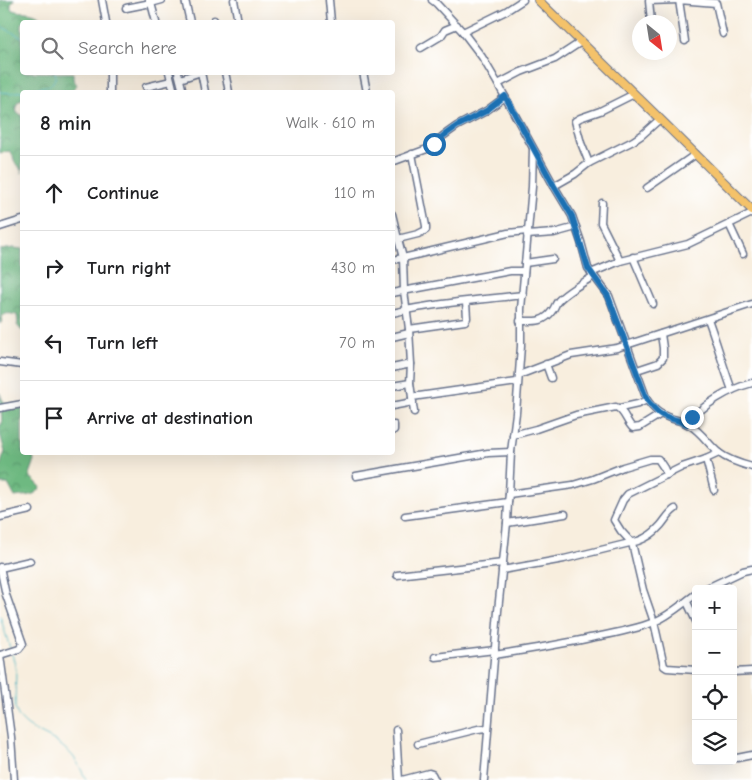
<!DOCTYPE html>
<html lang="en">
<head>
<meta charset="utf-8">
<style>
	body { margin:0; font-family:"Comic Neue",sans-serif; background:#f2f2f2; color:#202124 }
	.controls { position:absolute; right:15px; bottom:15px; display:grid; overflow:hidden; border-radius:5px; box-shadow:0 5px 20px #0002 }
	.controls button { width:45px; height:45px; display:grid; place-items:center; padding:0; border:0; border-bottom:1px solid #e0e0e0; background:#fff; color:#202124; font:25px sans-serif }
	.compass { position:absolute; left:632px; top:15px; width:45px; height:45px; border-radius:50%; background:#fff; box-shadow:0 5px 20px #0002; rotate:150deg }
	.stop { position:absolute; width:15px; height:15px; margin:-11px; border:4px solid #1f6fb2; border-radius:50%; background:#fff }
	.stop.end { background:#1f6fb2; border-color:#fff; box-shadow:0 1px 5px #0008 }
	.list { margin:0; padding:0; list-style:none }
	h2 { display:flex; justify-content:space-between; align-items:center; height:65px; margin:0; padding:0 20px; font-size:21px }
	h2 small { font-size:16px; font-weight:400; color:#757577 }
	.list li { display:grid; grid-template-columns:32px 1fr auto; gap:15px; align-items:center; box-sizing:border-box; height:75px; padding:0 20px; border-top:1px solid #e0e0e0 }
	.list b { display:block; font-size:19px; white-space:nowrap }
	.list em { font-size:16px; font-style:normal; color:#757577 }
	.icon { flex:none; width:28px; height:28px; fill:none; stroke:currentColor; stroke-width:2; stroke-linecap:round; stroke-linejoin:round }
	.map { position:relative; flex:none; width:752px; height:780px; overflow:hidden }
	.search { position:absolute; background:#fff; box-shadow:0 5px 20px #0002; left:20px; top:20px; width:375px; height:55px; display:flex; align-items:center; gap:12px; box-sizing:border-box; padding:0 18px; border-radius:5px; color:#757577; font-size:19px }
	.panel { position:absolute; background:#fff; box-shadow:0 5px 20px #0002; left:20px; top:90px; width:375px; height:365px; border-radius:5px }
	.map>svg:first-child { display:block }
	.forest { fill:url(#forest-crowns); stroke:#447470 }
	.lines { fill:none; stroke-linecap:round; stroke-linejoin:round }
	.stream { stroke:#45b3c0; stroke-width:1 }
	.minor-casing { stroke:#68728b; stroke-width:9 }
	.major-casing { stroke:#68728b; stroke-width:10 }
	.minor { stroke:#fff; stroke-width:6 }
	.major { stroke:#f4c26a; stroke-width:8 }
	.route { stroke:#1f6fb2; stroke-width:6 }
</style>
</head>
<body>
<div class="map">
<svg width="752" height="780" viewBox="0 0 752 780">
	<defs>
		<pattern id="forest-crowns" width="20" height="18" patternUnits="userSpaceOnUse" patternTransform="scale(1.25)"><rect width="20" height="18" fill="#6eb981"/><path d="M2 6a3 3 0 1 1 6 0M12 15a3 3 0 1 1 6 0" fill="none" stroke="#5a976d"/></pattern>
	</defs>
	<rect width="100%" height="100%" fill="#fff"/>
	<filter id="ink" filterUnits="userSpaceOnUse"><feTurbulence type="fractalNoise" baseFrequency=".02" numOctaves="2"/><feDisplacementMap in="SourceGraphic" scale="10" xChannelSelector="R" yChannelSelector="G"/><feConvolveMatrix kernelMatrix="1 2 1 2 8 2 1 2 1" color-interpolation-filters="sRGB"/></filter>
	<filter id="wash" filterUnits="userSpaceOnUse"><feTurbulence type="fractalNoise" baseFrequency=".0096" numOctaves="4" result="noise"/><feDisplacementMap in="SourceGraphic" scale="20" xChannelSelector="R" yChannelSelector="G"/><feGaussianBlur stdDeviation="1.12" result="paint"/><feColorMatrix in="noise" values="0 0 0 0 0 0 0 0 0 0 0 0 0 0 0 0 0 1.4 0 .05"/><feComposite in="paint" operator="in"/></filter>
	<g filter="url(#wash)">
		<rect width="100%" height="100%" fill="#f8eede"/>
		<!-- forest -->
		<g class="forest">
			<path d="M0 0H15L11 4V9C18 13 25 11 32 13 38 14 42 19 46 22H22V72L73 73V79L77 85 70 92H22V100L18 102 16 106 17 113 22 115V173L19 166 15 163 13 156 10 151 0 153Z"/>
			<path d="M14 248 22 249V331L17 325 18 323 17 315C12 314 7 312 2 316V321L0 324V250Z"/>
			<path d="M0 393 2 399 8 408H22V452L33 453 34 463 30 474 31 478 35 481 41 487C36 497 24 495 15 497L8 484H0C0 473 0 462 5 452L0 434V425L2 424Z"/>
		</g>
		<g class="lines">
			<!-- stream -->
			<g class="stream">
				<path d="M0 25 4 28 22 37"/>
				<path d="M0 92 12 93 51 85 56 77 55 72"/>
				<path d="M0 616 10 648"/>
				<path d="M12 654 16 669 15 707C19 727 39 731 55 741 60 744 65 749 70 753 77 760 82 771 86 780"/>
			</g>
		</g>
	</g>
	<g filter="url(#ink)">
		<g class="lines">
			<!-- minor casing -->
			<g class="minor-casing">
				<g id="minor">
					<path d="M102 0 106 22"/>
					<path d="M185 0 190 22"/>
					<path d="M234 0 238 22"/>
					<path d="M329 0 331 22"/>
					<path d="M432 0 436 3 463 32 482 57 498 84 554 186 572 216 581 242 588 268 609 296 647 400C652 407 657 413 665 416 673 420 682 420 691 426 702 433 709 445 719 453 728 460 741 464 752 467"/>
					<path d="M126 8 151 3 149 0"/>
					<path d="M214 20 215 22"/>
					<path d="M156 22 151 3 162 0"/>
					<path d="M651 22 649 1 679 0"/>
					<path d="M463 32 506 11 523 0"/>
					<path d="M685 41 679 0 716 3 723 34"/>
					<path d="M421 48 441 36 445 30 457 25"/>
					<path d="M110 72V92"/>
					<path d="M169 72 174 92"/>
					<path d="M178 72 183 92"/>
					<path d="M201 72 205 92"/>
					<path d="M225 72 229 92"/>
					<path d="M363 72 367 92"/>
					<path d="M180 79 201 72"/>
					<path d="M498 84 521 72 555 59 581 42"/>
					<path d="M146 87 171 81"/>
					<path d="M533 149 532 187 521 309V346L516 413 511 452 509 494 573 485 593 479 623 467 650 459H658L664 468 667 475"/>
					<path d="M392 162 427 149 443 136 457 126 486 111 505 97"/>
					<path d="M589 163 581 143 575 121 580 118 600 111 634 94"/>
					<path d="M554 186 575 174 589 163 633 141 642 135 660 119"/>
					<path d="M647 188 696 154"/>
					<path d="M602 203 601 223 620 261"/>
					<path d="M392 214 398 239 418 234 426 230V226L412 154"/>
					<path d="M729 224 743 254"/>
					<path d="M0 227 22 220"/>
					<path d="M527 235 554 233 576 227"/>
					<path d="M392 239H398L403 258 508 233 527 231"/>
					<path d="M633 257 653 304"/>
					<path d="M392 260 403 258 404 291 409 329 411 364 410 383 412 397 517 382"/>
					<path d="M525 263 553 259"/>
					<path d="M591 273 620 261 688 244 752 213"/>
					<path d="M392 293 510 271H524"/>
					<path d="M392 313C403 311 413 308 423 307 456 301 489 299 523 295"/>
					<path d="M708 319C717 343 723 366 732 390"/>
					<path d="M520 321C533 321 544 323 552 311 555 308 555 304 558 301 566 292 584 282 594 276"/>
					<path d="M409 329 465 321 467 318 466 302"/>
					<path d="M392 337 409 333"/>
					<path d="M0 362 22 365"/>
					<path d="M546 364 551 378"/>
					<path d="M392 368 411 364"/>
					<path d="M637 370 658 363 663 358V348L661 334"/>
					<path d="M519 375 571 355 617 348 752 304"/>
					<path d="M392 386 410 383"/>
					<path d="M412 398 414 412"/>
					<path d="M392 406 413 402"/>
					<path d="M0 408 22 404"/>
					<path d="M620 408 638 404 647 400"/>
					<path d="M687 424C702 405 729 389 752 383"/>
					<path d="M392 425H394V430L392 431"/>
					<path d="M513 435 536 429 576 415 616 407C625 411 626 422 633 428L640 427 661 414"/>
					<path d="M706 459 714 490"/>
					<path d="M356 476 488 453 511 452"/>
					<path d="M405 516 508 502"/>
					<path d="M0 517 30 510"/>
					<path d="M507 523 565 514"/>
					<path d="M0 567 6 595 23 644 19 649 0 655"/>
					<path d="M0 568 30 561"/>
					<path d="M502 570 564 559 638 541C647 538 655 532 661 525 666 519 669 513 675 509"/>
					<path d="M397 575 503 563"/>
					<path d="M705 589 743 571 752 569"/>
					<path d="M687 602 696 621"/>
					<path d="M0 655 11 737 14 780"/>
					<path d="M494 655C526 650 558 645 590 638 611 634 634 630 654 622 669 616 682 604 696 594"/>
					<path d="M435 657 495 650"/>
					<path d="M696 670 667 668 664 666 654 622 643 590 632 543 621 531 614 520 623 500 628 494 682 467 706 459 719 453"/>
					<path d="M733 672 752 671"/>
					<path d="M396 730 399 780"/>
					<path d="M418 744 478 729 488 728"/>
					<path d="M733 757 737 758 752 755"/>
					<path d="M402 780 429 773 432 774 435 780"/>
					<path d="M484 780 498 611 507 523 508 502 509 494"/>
				</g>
			</g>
			<!-- major casing -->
			<g class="major-casing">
				<path id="major" d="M538 0 660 119 752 210"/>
			</g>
			<!-- minor -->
			<use href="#minor" class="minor"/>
			<!-- major -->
			<use href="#major" class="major"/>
		</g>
	</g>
	<g class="lines" filter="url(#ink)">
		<!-- route -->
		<path class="route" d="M434 144 443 136 457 126 486 111 505 96 554 186 572 216 588 268 608 296 647 400C652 406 656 412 662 415 670 419 679 420 687 424L692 417"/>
	</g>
</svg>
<div class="controls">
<button>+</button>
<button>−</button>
<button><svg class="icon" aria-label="locate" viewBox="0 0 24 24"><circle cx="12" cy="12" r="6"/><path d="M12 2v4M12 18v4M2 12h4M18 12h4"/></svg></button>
<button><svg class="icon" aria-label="layers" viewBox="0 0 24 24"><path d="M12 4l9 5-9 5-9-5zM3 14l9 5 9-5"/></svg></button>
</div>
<svg class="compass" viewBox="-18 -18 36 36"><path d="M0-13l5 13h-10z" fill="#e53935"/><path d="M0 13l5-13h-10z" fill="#757577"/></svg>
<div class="stop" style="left:434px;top:144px"></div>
<div class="stop end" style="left:692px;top:417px"></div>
<div class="search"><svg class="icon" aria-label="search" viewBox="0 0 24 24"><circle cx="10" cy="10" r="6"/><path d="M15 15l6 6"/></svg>Search here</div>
<section class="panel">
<h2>8 min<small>Walk · 610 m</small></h2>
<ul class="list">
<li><svg class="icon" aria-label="ahead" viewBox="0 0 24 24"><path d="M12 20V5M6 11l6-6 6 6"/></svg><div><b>Continue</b></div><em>110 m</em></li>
<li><svg class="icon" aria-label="right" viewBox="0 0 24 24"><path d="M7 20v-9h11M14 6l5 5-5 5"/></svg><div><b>Turn right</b></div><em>430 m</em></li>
<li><svg class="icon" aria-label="left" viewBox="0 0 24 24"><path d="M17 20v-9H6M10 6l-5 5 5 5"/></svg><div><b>Turn left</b></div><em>70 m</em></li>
<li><svg class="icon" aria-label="arrive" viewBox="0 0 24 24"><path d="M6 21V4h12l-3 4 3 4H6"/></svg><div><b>Arrive at destination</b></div></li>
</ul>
</section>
</div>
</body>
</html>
